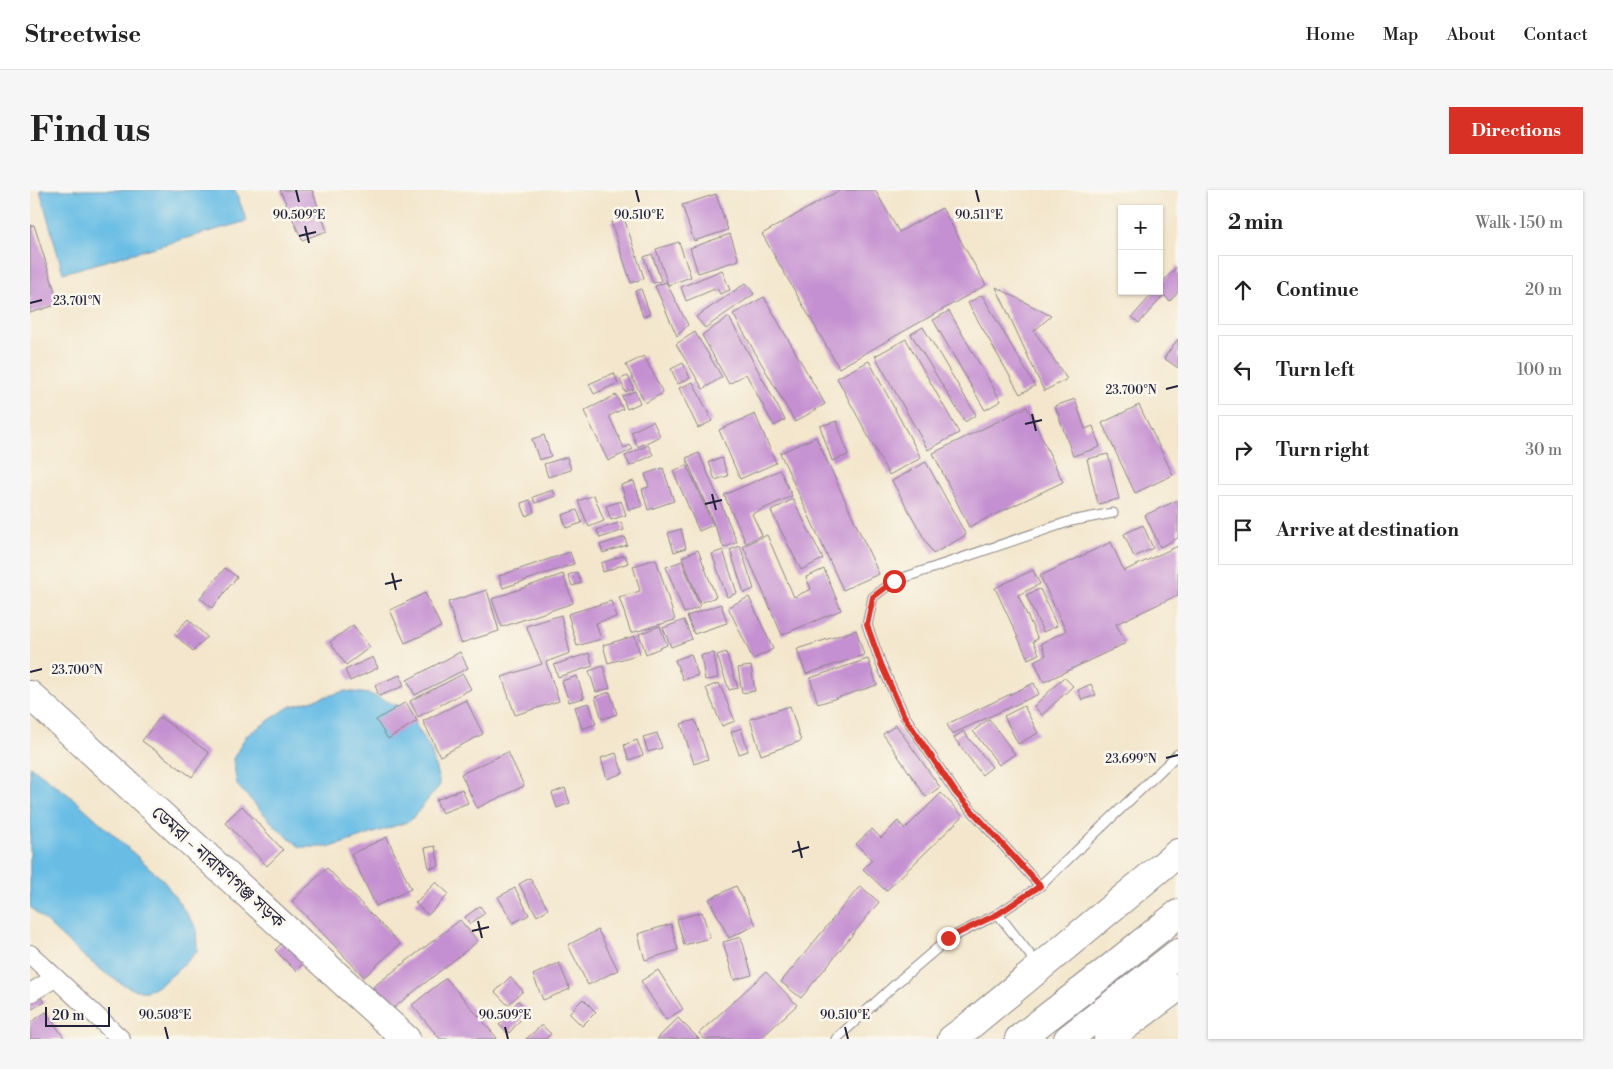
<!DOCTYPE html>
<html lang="en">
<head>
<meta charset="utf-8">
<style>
	body { margin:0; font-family:"Libre Bodoni","Noto Serif Bengali",serif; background:#f6f6f6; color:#222 }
	.controls { position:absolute; right:15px; top:15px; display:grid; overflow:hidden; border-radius:0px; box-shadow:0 1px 4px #0004 }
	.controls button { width:45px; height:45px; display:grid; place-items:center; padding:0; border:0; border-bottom:1px solid #e0e0e0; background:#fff; color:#222; font:25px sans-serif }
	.scale { position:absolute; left:15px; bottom:12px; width:65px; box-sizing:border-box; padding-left:5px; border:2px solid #22223b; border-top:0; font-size:14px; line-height:18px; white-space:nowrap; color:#22223b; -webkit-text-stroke:4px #fbf7ec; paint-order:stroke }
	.stop { position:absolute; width:15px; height:15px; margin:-11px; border:4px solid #d93025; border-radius:50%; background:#fff }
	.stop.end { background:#d93025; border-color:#fff; box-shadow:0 1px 5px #0008 }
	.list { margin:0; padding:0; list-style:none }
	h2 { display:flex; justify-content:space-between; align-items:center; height:65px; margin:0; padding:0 20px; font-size:21px }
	h2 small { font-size:16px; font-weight:400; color:#767676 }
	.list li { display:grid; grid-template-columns:32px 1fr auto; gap:15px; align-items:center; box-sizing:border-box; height:70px; margin:0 10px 10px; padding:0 10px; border:1px solid #e0e0e0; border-radius:0px }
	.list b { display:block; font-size:19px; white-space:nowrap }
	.list em { font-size:16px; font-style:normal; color:#767676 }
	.icon { flex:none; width:28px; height:28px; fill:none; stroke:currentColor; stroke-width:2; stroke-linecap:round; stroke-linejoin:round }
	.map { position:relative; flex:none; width:1148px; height:849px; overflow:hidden; border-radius:0px }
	header { display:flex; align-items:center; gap:30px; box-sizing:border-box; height:70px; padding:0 25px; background:#fff; border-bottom:1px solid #e0e0e0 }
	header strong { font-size:24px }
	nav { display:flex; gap:28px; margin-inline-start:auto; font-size:18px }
	.intro { display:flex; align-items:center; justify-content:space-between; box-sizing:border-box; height:120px; padding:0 30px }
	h1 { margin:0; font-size:35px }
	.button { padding:12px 22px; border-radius:0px; background:#d93025; color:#fff; font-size:18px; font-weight:700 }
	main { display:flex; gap:30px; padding:0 30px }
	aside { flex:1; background:#fff; border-radius:0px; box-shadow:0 1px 4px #0004 }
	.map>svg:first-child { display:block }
	.water { fill:#69bde5; stroke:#467090 }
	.building { fill:#c590d1 }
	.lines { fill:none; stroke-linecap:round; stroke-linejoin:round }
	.service-casing { stroke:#8a8484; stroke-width:11 }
	.minor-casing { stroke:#8a8484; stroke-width:20 }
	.primary-casing { stroke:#8a8484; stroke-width:30 }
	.trunk-casing { stroke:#8a8484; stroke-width:30 }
	.service { stroke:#fff; stroke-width:9 }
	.minor { stroke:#fff; stroke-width:18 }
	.primary { stroke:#fff; stroke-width:28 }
	.trunk { stroke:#fff; stroke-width:28 }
	.route { stroke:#d93025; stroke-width:6 }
	.ticks { fill:none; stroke:#22223b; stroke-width:2 }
	.labels { text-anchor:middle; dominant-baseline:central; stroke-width:5; stroke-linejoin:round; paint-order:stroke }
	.street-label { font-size:19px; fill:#22223b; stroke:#fbf7ec }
	.ticks-label { font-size:12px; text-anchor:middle; fill:#22223b; stroke:#fbf7ec; stroke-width:5; stroke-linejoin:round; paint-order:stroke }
</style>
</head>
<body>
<header>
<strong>Streetwise</strong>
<nav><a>Home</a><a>Map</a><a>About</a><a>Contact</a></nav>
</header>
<div class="intro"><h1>Find us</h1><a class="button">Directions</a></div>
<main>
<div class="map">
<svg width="1148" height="849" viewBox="0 0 1148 849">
	<rect width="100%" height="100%" fill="#fbf7ec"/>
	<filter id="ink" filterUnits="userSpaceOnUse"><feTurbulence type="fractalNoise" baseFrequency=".02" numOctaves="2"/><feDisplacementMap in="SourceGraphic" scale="10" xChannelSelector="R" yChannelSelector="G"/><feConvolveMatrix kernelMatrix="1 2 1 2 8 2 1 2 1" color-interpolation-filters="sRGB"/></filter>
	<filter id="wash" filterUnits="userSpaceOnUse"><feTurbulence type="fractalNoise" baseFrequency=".0096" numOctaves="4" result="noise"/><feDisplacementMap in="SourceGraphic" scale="20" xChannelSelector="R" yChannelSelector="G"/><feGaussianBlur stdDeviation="1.12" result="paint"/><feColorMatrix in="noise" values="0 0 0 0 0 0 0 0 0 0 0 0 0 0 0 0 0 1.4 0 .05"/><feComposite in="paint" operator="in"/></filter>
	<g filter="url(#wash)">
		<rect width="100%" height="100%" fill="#f3e6cc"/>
		<!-- water -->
		<g class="water">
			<path d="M10 0H205L217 31 33 83Z"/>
			<path d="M315 501 340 504 376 519 401 560 410 595 380 631 301 657H270L248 639 207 595 203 569 216 546 259 517Z"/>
			<path d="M0 576 44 609 133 690 166 737 167 761C158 771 130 799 116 801 89 805 21 736 0 717Z"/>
		</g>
		<g id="blocks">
			<!-- building -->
			<g class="building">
				<path d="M250 0H282L297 41 272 50Z"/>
				<path d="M810 0H845L869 42 912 18 956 95 809 178 732 44Z"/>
				<path d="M686 4 698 40 664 51 652 15Z"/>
				<path d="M594 28 614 88 601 93 581 32Z"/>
				<path d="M4 35 29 114 0 123V36Z"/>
				<path d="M700 44 709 70 668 83 660 58Z"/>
				<path d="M649 52 661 87 638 95 626 59Z"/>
				<path d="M622 64 631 91 623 93 614 67Z"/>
				<path d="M1148 75V102L1140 111 1134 105 1109 133 1102 127 1125 101H1129V96Z"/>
				<path d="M692 80 700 100 690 104 687 98 656 111 651 97Z"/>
				<path d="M636 92 658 135 647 146 625 96Z"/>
				<path d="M716 93 724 104 675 138 666 127Z"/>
				<path d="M966 97 1021 126 1004 141 1037 189 1014 201Z"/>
				<path d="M611 99 620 124 613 127 605 101Z"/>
				<path d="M952 105 1005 196 990 204 938 113Z"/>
				<path d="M734 107 795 214 765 232 703 124Z"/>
				<path d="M919 121 971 211 955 220 903 130Z"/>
				<path d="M699 127 755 230 744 236 716 184 699 194 672 145Z"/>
				<path d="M893 137 946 225 935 232 881 144Z"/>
				<path d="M665 142 692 187 673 199 646 154Z"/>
				<path d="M876 149 929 243 898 260 845 166Z"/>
				<path d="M1148 149V178L1134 168Z"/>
				<path d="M614 166 633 203 615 213 596 175Z"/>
				<path d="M839 171 891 268 859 285 807 188Z"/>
				<path d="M653 173 660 188 648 194 641 179Z"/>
				<path d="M584 183 588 193 564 204 559 194Z"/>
				<path d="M598 186 604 199 595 202 590 189Z"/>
				<path d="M663 192 682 231 668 238 649 198Z"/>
				<path d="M605 201 610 213 597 219 592 206Z"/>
				<path d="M586 205 593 219 579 226 594 258 600 255 603 259 578 271 554 221Z"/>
				<path d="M1045 209 1055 239 1063 236 1070 257 1043 266 1025 216Z"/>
				<path d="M1109 215 1143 285 1105 303 1072 233Z"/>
				<path d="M997 217 1033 292 939 337 903 263Z"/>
				<path d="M725 224 746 273 710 289 689 240Z"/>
				<path d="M623 231 630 246 608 257 601 242Z"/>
				<path d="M807 231 818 265 802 271 790 236Z"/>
				<path d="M514 245 521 266 509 270 502 249Z"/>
				<path d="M786 247 849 384 813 400 750 263Z"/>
				<path d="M618 255 623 265 600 276 595 266Z"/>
				<path d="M669 263 707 352 694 358 656 268Z"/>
				<path d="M1078 264 1089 309 1068 314 1057 269Z"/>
				<path d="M537 267 541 280 518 287 514 274Z"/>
				<path d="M692 268 698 286 685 290 679 272Z"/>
				<path d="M896 272 936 345 903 364 862 291Z"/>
				<path d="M657 275 683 335 669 341 643 281Z"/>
				<path d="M633 278 644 311 618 320 612 299 619 297 615 284Z"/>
				<path d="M750 280 762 306 722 324 732 345 716 353 694 305Z"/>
				<path d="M604 291 612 316 599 320 591 295Z"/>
				<path d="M523 300 526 306 505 313 503 307Z"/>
				<path d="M564 305 574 331 559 337 548 311Z"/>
				<path d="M763 309 793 369 771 380 741 321Z"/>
				<path d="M500 310 504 322 496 326 491 313Z"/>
				<path d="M1148 310V348L1130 357 1115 325Z"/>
				<path d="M591 311 596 325 581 330 576 316Z"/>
				<path d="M547 320 552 333 536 338 532 325Z"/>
				<path d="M591 332 594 340 570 348 567 340Z"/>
				<path d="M1113 335 1123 358 1104 367 1094 344Z"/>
				<path d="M651 339 656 358 644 362 638 343Z"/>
				<path d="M737 345 764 407 781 399 776 387 794 379 811 420 752 445 713 356Z"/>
				<path d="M595 347 597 355 573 363 570 355Z"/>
				<path d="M1081 352 1094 381 1148 356V405L1086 434 1096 453 1014 492 1004 471 1016 465 1011 453 1036 441 1010 386Z"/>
				<path d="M710 356 724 399 714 403 700 360Z"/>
				<path d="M668 360 686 407 670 413 652 367Z"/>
				<path d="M693 360 707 403 697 407 682 364Z"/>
				<path d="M540 362 544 374 473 398 469 386Z"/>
				<path d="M595 365 598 373 573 382 571 373Z"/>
				<path d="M626 369 645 430 601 443 589 407 610 401 603 376Z"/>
				<path d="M652 371 670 417 654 423 636 377Z"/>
				<path d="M195 378 207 387 182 418 170 408Z"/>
				<path d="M1003 380 1010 394 988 405 1008 449 1003 451 1009 464 998 469 965 398Z"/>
				<path d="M547 382 551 393 542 396 538 385Z"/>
				<path d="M533 384 543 413 472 437 462 409Z"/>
				<path d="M1010 399 1027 436 1013 442 996 405Z"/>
				<path d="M457 400 469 441 431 453 418 412Z"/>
				<path d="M395 403 411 437 375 453 360 420Z"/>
				<path d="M719 407 743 459 723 469 698 417Z"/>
				<path d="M581 411 586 427 566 433 571 449 547 456 538 424Z"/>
				<path d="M691 414 697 433 664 444 657 426Z"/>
				<path d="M531 425 540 463 516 472 529 511 485 525 472 487 512 474 496 436Z"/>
				<path d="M158 429 177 447 163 461 144 444Z"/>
				<path d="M654 430 662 449 641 457 633 438Z"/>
				<path d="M323 435 340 457 316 475 300 452Z"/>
				<path d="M630 436 637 455 616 464 609 444Z"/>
				<path d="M826 440 834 465 776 484 767 459Z"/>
				<path d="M605 446 610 464 578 473 573 455Z"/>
				<path d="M430 462 438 478 385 505 377 490Z"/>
				<path d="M696 462 708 498 699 500 687 465Z"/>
				<path d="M559 463 563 476 528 487 524 475Z"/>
				<path d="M684 463 688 488 675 490 671 465Z"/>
				<path d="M661 464 668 485 653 490 645 470Z"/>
				<path d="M343 467 348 478 320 491 315 480Z"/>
				<path d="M838 469 847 495 788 514 780 488Z"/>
				<path d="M573 476 580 498 566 502 559 481Z"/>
				<path d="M721 476 725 501 712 503 708 478Z"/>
				<path d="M433 484 441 499 388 527 380 511Z"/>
				<path d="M370 485 374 496 349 506 345 495Z"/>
				<path d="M547 486 554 508 539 512 532 491Z"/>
				<path d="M1034 487 1043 496 1012 525 1004 516Z"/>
				<path d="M689 493 705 531 692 536 676 498Z"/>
				<path d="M1004 493 1009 504 922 544 917 534Z"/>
				<path d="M1061 494 1066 505 1052 510 1048 500Z"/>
				<path d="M580 502 587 524 572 529 565 507Z"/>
				<path d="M436 510 453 544 410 566 393 531Z"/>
				<path d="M376 512 387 531 358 549 346 530Z"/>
				<path d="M559 513 566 534 552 539 545 517Z"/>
				<path d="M760 516 771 551 731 565 720 529Z"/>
				<path d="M994 516 1008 543 988 554 974 526Z"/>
				<path d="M130 527 179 563 162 587 112 551Z"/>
				<path d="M959 529 985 564 969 575 943 541Z"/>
				<path d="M665 530 678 569 664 574 651 534Z"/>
				<path d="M866 535 910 597 896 607 853 544Z"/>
				<path d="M711 538 718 561 709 564 701 542Z"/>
				<path d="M933 541 962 577 952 585 924 548Z"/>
				<path d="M627 543 632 558 618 562 613 547Z"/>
				<path d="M607 550 613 565 599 570 594 555Z"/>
				<path d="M478 562 494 596 447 618 431 584Z"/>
				<path d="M586 563 593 583 577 589 571 568Z"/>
				<path d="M535 598 540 613 527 618 522 603Z"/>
				<path d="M432 599 438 613 412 623 406 610Z"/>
				<path d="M911 603 933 626 856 701 833 679 842 670 826 654 842 639 851 648 868 631 875 639Z"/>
				<path d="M212 616 253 660 237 676 195 632Z"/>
				<path d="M357 647 381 699 346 716 321 664Z"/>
				<path d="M405 656 409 676 399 678 395 658Z"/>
				<path d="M297 678 370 754 334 787 262 711Z"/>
				<path d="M500 688 518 719 507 726 489 694Z"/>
				<path d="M406 692 419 704 398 725 385 713Z"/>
				<path d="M706 696 726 735 699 748 679 709Z"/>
				<path d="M830 696 849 712 771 808 751 792Z"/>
				<path d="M485 698 499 725 483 733 468 707Z"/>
				<path d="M450 716 455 723 440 734 435 727Z"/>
				<path d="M672 722 680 748 654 755 647 729Z"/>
				<path d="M430 730 448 751 361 820 343 797Z"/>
				<path d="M641 734 648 760 615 770 608 744Z"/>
				<path d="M568 740 588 780 558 795 538 755Z"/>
				<path d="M259 746 280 766 266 781 245 760Z"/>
				<path d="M711 747 722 785 704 790 693 752Z"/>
				<path d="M529 773 540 799 513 810 503 785Z"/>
				<path d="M628 780 653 819 636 830 611 791Z"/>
				<path d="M736 782 767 815 730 849H674L669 843Z"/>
				<path d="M480 787 493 801 478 815 465 802Z"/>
				<path d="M416 788 467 848 466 849H410L382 815Z"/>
				<path d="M2 799 15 812 0 820V800Z"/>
				<path d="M553 809 566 822 552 836 539 823Z"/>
				<path d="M488 811 499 820 479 843 469 835Z"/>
				<path d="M16 822 35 849H0V833Z"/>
				<path d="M648 828 669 849H627Z"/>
				<path d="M512 835 521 844 515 849H496Z"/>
			</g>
		</g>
	</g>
	<g filter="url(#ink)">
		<use href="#blocks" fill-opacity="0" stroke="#8a8484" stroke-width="1"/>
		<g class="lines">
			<!-- service casing -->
			<g class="service-casing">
				<g id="service">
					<path d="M1010 696 926 603 874 525 851 474 837 435 843 407 864 391 1041 331 1083 323"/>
					<path d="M968 724 1008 775"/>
					<path d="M806 849 870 790 918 749 968 724 1010 696 1148 564"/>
				</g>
			</g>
			<!-- minor casing -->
			<g class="minor-casing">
				<g id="minor">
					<path d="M0 764 91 849"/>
					<path d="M0 803 25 788"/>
				</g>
			</g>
			<!-- primary casing -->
			<g class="primary-casing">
				<path id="primary" d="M0 505 376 849"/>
			</g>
			<!-- trunk casing -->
			<g class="trunk-casing">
				<g id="trunk">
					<path d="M922 849 938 837 1148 663"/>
					<path d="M989 849 1063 792 1148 724"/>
					<path d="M1038 849 1148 763"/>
					<path d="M1078 849 1148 797"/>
				</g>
			</g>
			<!-- service -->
			<use href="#service" class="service"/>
			<!-- minor -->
			<use href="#minor" class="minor"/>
			<!-- primary -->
			<use href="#primary" class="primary"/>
			<!-- trunk -->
			<use href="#trunk" class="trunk"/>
		</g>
	</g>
	<g class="lines" filter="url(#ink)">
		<!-- route -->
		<path class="route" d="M864 391 843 407 837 435 851 474 874 526 926 603 1010 696 968 724 918 748"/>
	</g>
	<!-- ticks -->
	<path class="ticks" d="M266 0 269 12M606 0 609 12M946 0 949 12M275 36 279 53M269 46 286 42M0 113 12 110M1136 199 1148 196M1002 224 1006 241M995 234 1012 230M682 304 686 320M675 314 692 310M362 383 366 400M355 394 372 390M0 482 12 479M1136 568 1148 565M768 651 772 668M762 662 779 657M448 731 452 748M442 741 459 737M135 837 138 849M475 837 478 849M815 837 818 849"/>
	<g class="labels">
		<!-- street labels -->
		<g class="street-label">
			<text transform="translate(188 677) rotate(42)">ডেমরা - নারায়ণগঞ্জ সড়ক</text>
		</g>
	</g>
	<g class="ticks-label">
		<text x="269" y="29">90.509°E</text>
		<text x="609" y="29">90.510°E</text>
		<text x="949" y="29">90.511°E</text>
		<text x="47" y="115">23.701°N</text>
		<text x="1101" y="204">23.700°N</text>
		<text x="47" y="484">23.700°N</text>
		<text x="1101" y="573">23.699°N</text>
		<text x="135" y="829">90.508°E</text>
		<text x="475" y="829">90.509°E</text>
		<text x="815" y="829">90.510°E</text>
	</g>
</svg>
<div class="controls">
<button>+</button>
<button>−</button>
</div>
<div class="scale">20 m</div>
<div class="stop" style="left:864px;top:391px"></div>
<div class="stop end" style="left:918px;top:748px"></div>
</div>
<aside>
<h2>2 min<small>Walk · 150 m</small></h2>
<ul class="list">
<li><svg class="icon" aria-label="ahead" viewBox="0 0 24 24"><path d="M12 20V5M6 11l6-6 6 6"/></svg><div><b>Continue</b></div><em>20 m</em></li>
<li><svg class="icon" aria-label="left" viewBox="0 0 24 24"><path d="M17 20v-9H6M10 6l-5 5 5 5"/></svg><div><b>Turn left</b></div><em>100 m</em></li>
<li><svg class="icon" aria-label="right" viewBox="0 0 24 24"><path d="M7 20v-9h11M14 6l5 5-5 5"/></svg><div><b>Turn right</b></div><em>30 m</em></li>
<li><svg class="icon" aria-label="arrive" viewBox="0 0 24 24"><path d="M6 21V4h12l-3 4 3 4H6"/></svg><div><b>Arrive at destination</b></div></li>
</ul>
</aside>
</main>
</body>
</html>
